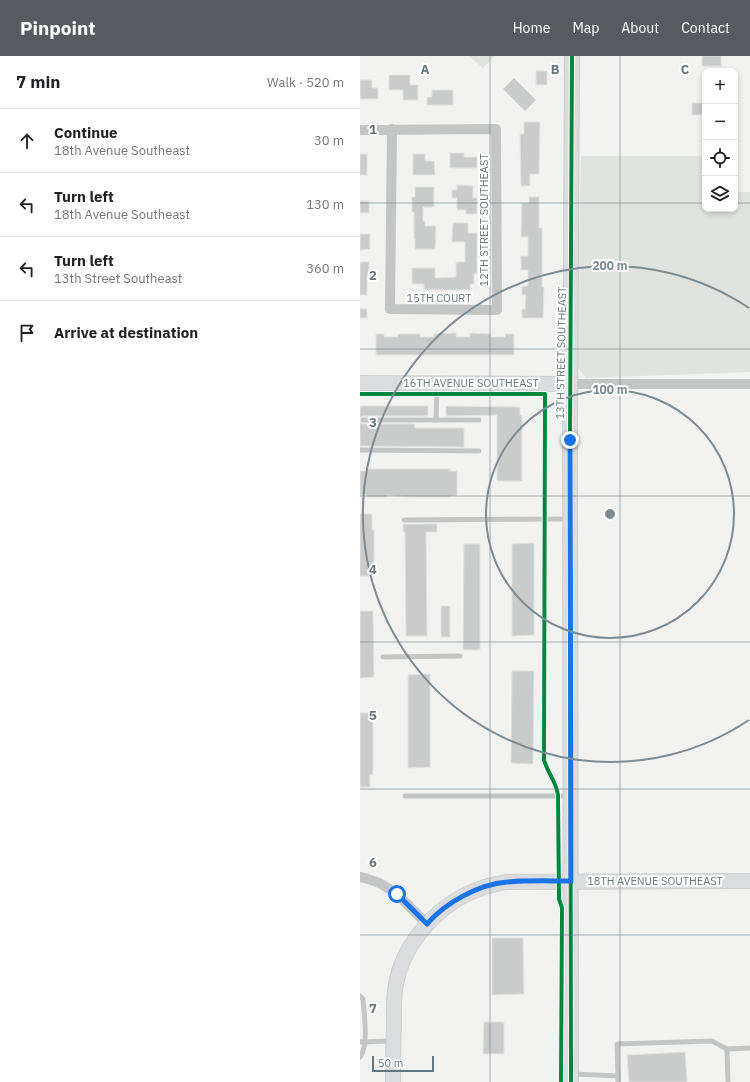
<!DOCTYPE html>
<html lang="en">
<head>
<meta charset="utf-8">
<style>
	body { margin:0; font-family:"IBM Plex Sans",sans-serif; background:#f2f2f2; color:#202124 }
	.controls { position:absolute; right:12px; top:12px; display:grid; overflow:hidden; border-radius:8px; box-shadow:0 2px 6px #0003 }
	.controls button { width:36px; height:36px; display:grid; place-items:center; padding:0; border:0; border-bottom:1px solid #e0e0e0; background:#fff; color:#202124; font:20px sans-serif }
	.scale { position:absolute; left:12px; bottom:10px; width:62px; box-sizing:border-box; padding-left:4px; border:2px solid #65777e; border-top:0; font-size:11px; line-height:14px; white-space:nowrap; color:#65777e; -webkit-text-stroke:3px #fff; paint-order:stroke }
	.stop { position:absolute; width:12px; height:12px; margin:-9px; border:3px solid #1a73e8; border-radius:50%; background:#fff }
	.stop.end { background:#1a73e8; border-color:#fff; box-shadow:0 1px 4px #0008 }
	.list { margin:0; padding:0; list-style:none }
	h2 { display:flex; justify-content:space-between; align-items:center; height:52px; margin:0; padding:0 16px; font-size:17px }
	h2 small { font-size:13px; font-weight:400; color:#757577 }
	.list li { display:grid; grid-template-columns:26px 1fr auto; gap:12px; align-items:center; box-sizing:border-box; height:64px; padding:0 16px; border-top:1px solid #e0e0e0 }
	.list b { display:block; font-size:15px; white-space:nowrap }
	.list p { margin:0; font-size:13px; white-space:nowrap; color:#757577 }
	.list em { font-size:13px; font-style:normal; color:#757577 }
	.icon { flex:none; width:22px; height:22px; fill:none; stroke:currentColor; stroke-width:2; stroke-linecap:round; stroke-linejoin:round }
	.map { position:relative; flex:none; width:390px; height:1026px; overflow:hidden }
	header { display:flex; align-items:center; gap:24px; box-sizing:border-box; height:56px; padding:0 20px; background:#555b5e; color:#fff }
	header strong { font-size:19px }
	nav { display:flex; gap:22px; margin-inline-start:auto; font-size:14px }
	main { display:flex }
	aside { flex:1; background:#fff }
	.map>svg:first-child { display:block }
	.green { fill:#e1e4de }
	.building { fill:#cacbcb; stroke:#e2e2e0 }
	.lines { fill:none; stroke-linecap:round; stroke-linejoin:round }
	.secondary-casing { stroke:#cecfcf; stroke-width:16 }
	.lane { stroke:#c4c6c6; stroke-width:5 }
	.street { stroke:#c4c6c6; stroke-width:10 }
	.secondary { stroke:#dbdcdd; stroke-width:14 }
	.cycleway-casing { stroke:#fff; stroke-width:6 }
	.cycleway { stroke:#00873e; stroke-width:4 }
	.route { stroke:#1a73e8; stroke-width:5 }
	.grid { fill:none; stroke:#65777e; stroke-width:1; stroke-opacity:0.55 }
	.ring { fill:none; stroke:#7e8c92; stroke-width:2 }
	.labels { text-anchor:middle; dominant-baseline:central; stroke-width:4; stroke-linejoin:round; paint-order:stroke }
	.street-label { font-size:11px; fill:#65777e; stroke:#fff }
	.grid-label { font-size:13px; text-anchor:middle; font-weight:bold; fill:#65777e; stroke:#fff; stroke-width:4; stroke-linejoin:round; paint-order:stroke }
	.centre { fill:#7e8c92; stroke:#fff; stroke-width:2 }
	.ring-label { font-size:12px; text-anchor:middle; font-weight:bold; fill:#7e8c92; stroke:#fff; stroke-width:4; stroke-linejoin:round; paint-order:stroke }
</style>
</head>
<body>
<header>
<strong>Pinpoint</strong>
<nav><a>Home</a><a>Map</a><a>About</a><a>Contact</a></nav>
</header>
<main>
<aside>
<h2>7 min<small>Walk · 520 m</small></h2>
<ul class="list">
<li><svg class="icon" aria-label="ahead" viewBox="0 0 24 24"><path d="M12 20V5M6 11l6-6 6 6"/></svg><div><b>Continue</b><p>18th Avenue Southeast</p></div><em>30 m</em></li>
<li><svg class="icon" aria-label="left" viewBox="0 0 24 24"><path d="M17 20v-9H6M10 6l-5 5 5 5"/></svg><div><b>Turn left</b><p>18th Avenue Southeast</p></div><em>130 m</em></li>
<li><svg class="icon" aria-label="left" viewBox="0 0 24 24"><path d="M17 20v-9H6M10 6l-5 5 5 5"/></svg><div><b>Turn left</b><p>13th Street Southeast</p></div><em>360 m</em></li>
<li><svg class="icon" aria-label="arrive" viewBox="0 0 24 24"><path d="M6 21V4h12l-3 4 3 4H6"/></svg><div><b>Arrive at destination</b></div></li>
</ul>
</aside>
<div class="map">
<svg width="390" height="1026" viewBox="0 0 390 1026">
	<rect width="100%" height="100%" fill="#f2f2f1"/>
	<!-- green -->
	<g class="green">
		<path d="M109 0H135L123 12Z"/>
		<path d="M221 100H345V153H375V136H390V316L226 322 216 310Z"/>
	</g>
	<!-- building -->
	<g class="building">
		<rect x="342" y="0" width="19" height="10"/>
		<rect x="176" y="15" width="11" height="14"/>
		<path d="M29 19H50V29H58V44H43V34H29Z"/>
		<path d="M154 22 176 44 165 55 143 33Z"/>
		<path d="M0 24H12V32H18V43H0Z"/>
		<path d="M72 34H93V49H67V41H72Z"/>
		<rect x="332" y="47" width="13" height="12"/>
		<path d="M164 66H180L179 118H170V130H161L160 78H164Z"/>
		<path d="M90 97H104V101H117V112H90Z"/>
		<rect x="0" y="98" width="7" height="21"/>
		<path d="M53 98H65V105H74L75 119H53Z"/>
		<path d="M97 129 113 130V142H117V158H106V154H97V142H92V134H97Z"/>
		<path d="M55 131H74V151H63V165H65V170H76L75 193H55V183H54V156H52V141H55Z"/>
		<path d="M169 141H179V172H182V231H184L183 262H162V253H165L166 239H162V230H168V214H161V200H168V181H161L162 147H169Z"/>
		<rect x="0" y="145" width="9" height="12"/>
		<path d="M93 167H108V177H117V217H114V228H110V234H64V228H52V212H75V222L96 221V206H105V186H92Z"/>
		<path d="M0 178H10V193L0 194Z"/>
		<path d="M0 206H9V219H7V239H0Z"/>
		<rect x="0" y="253" width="7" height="9"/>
		<path d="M96 277V281H110V277L131 278V281H145V278H154V299H16V278H24V281H38V278H60V281H74V278Z"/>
		<path d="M0 350H68V360H3L0 361Z"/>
		<path d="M86 350 160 351V359H162V425H137V359L86 360Z"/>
		<path d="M0 367 3 368H54L55 372H104V391L0 390Z"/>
		<path d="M7 413H91L90 415H97V440H90V441H51L27 439V441H7V439H0V415H7Z"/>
		<path d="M0 458H12V474H14V520H0Z"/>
		<path d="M43 468H77V476H66L67 580H46L45 476H43Z"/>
		<path d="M174 487V579L152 580V488Z"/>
		<path d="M104 488H120V594H103Z"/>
		<rect x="81" y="550" width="9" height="31"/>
		<path d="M0 555H13L14 621 0 622Z"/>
		<path d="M152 615H174L173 708 151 707Z"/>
		<path d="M70 618V711L48 712V619Z"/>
		<path d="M0 657H13V719H10V731H0Z"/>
		<path d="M132 882H163L164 938 132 939Z"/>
		<path d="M124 966H144V998H123Z"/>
		<path d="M325 996 327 1026H269L267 999Z"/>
	</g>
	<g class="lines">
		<!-- secondary casing -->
		<g class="secondary-casing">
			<g id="secondary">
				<path d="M0 327 210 328"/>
				<path d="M33 1026C33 1008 33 989 34 971 34 957 33 942 36 928 44 885 80 846 122 832 129 829 138 828 146 826L390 825"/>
				<path d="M211 1026 210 384 212 0"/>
			</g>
		</g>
		<!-- lane -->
		<g class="lane">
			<path d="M3 364H119"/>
			<path d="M76 364 77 329"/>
			<path d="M0 394 119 395"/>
			<path d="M44 464 209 463"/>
			<path d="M23 601 100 600"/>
			<path d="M45 740H209"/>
			<path d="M0 940 3 943C4 958 9 990 0 1001"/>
			<path d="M0 986 32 985"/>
			<path d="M367 993 368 1026"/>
			<path d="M212 1018 258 1020V1026"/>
			<path d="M258 1020 257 988 352 985 367 993 390 992"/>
		</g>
		<!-- street -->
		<g class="street">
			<path d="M0 74 136 73 137 254 30 253 32 73"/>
			<path d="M210 328H390"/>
			<path d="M0 821C33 828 44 846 67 868"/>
		</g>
		<!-- secondary -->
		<use href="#secondary" class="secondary"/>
		<!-- cycleway casing -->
		<g class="cycleway-casing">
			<g id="cycleway">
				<path d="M0 338H185L184 704C188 718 196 725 198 739L199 843 202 852 201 1026"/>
				<path d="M211 1026 210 384 212 0"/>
			</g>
		</g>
		<!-- cycleway -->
		<use href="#cycleway" class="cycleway"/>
	</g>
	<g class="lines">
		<!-- route -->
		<path class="route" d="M37 838 67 868C85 847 119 828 147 826 168 824 190 825 211 825L210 384"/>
	</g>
	<!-- grid -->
	<path class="grid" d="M130 0V1026M260 0V1026M0 147H345M375 147H390M0 293H390M0 440H390M0 586H390M0 733H390M0 879H390"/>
	<!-- distance rings -->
	<g class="ring">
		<circle cx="250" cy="458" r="124"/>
		<path d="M389 664A248 248 0 1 1 389 252"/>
	</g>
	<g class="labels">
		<!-- street labels -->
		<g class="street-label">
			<text transform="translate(124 164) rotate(-90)">12TH STREET SOUTHEAST</text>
			<text x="79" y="242">15TH COURT</text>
			<text transform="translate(201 297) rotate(-89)">13TH STREET SOUTHEAST</text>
			<text x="111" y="327">16TH AVENUE SOUTHEAST</text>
			<text x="295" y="825">18TH AVENUE SOUTHEAST</text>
		</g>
	</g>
	<g class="grid-label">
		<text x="65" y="18">A</text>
		<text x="195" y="18">B</text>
		<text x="325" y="18">C</text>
		<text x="13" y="78">1</text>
		<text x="13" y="224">2</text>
		<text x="13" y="371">3</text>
		<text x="13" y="518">4</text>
		<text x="13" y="664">5</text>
		<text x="13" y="811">6</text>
		<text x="13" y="957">7</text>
	</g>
	<circle cx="250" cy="458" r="6" class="centre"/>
	<g class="ring-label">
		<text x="250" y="214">200 m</text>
		<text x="250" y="338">100 m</text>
	</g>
</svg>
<div class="controls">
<button>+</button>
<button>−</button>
<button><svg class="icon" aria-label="locate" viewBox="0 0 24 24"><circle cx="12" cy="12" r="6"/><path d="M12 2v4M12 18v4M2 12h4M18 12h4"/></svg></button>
<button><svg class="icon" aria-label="layers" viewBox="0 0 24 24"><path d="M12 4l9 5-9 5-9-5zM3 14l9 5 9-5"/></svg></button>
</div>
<div class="scale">50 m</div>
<div class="stop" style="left:37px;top:838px"></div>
<div class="stop end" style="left:210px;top:384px"></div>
</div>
</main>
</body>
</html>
